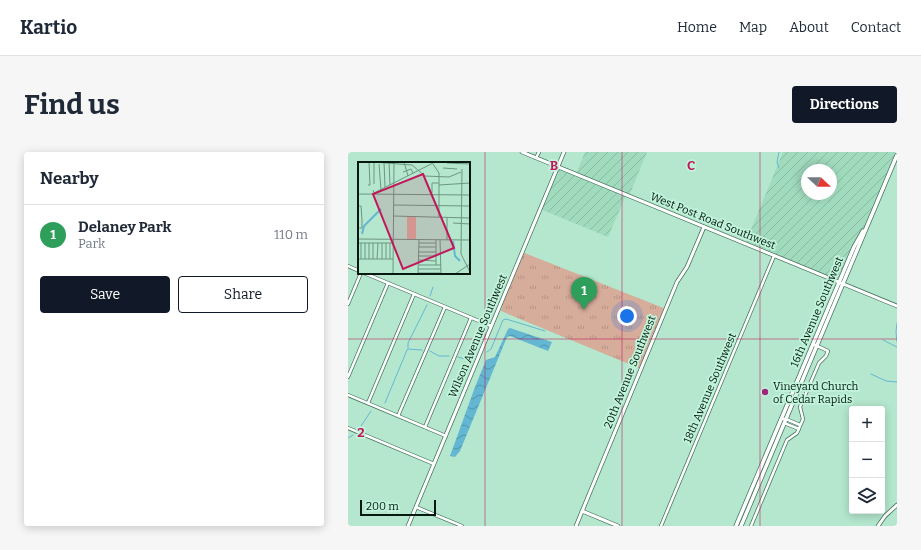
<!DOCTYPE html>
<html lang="en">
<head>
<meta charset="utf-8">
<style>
	body { margin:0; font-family:Bitter,serif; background:#f6f6f7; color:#1f2937 }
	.controls { position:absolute; right:12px; bottom:12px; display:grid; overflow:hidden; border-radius:4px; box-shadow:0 2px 10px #0003 }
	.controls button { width:36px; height:36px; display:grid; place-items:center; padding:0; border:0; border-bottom:1px solid #e0e1e3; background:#fff; color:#1f2937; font:20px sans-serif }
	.compass { position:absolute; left:453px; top:12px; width:36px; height:36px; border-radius:50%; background:#fff; box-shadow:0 2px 10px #0003; rotate:112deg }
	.scale { position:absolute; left:12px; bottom:10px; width:76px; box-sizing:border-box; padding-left:4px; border:2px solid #051910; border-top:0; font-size:11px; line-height:14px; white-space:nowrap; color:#051910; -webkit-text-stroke:3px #c1f4da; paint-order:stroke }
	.you { position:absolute; left:279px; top:164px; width:14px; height:14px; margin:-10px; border:3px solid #fff; border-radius:50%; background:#1a73e8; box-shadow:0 0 0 6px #1a73e833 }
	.badge { display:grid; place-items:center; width:26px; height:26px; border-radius:50%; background:#111827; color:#fff; font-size:13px; font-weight:700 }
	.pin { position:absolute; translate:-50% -33px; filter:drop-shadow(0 1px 2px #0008) }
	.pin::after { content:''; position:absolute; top:21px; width:14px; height:12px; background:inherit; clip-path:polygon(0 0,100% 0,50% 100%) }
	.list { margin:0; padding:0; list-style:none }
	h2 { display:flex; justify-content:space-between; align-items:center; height:52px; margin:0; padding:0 16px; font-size:17px }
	h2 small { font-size:13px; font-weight:400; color:#747a83 }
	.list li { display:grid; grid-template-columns:26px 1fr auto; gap:12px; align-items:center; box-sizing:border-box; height:60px; padding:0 16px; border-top:1px solid #e0e1e3 }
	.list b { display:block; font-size:15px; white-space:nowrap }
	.list p { margin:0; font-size:13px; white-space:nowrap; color:#747a83 }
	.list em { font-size:13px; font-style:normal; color:#747a83 }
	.actions { display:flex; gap:8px; padding:12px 16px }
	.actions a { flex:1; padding:9px 0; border:1px solid #111827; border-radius:4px; text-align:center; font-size:14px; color:#111827 }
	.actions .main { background:#111827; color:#fff }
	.icon { flex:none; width:22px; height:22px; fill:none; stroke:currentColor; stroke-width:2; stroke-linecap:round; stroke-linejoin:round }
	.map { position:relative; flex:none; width:549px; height:374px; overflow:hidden; border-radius:4px }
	header { display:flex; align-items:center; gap:24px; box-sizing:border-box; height:56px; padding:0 20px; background:#fff; border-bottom:1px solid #e0e1e3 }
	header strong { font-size:19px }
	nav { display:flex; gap:22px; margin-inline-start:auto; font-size:14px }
	.intro { display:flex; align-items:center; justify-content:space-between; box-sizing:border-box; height:96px; padding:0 24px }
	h1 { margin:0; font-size:28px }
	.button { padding:10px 18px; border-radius:4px; background:#111827; color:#fff; font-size:14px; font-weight:700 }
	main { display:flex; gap:24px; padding:0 24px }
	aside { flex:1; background:#fff; border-radius:4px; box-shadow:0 2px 10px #0003 }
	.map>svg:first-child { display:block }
	.industrial { fill:url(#industrial-furrows); fill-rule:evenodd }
	.park { fill:url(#park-tufts) }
	.water { fill:url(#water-waves) }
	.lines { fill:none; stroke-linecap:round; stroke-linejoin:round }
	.stream { stroke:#64b7d3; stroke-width:1 }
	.minor-casing { stroke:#45755e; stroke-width:4 }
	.tertiary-casing { stroke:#45755e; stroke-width:4.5 }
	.secondary-casing { stroke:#45755e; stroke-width:5 }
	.minor { stroke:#fff; stroke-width:2.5 }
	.tertiary { stroke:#fff; stroke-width:3 }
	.secondary { stroke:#fff; stroke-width:3.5 }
	.grid { fill:none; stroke:#c2185b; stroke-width:1; stroke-opacity:0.55 }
	.poi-dot { fill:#a0267c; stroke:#c1f4da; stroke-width:1.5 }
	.labels { text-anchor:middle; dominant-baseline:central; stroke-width:3.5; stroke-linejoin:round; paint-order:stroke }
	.street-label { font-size:11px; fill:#051910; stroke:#c1f4da }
	.poi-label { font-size:11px; fill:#051910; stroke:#c1f4da; text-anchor:start }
	.inset-river { fill:none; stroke:#64b7d3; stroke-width:2 }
	.inset-road { fill:none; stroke:#6e9581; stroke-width:1 }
	.view { fill:#c2185b; fill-opacity:0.15; stroke:#c2185b; stroke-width:2 }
	.inset-edge { fill:none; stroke:#051910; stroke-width:2 }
	.grid-label { font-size:13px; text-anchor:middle; font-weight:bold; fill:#c2185b; stroke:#c1f4da; stroke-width:3.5; stroke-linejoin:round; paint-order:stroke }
</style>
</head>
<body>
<header>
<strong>Kartio</strong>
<nav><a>Home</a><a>Map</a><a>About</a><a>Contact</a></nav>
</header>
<div class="intro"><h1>Find us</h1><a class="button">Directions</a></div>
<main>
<aside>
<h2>Nearby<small></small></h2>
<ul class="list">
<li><span class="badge" style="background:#2e9e5b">1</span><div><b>Delaney Park</b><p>Park</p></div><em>110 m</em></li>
</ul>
<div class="actions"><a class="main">Save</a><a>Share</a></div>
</aside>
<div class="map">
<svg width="549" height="374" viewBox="0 0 549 374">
	<defs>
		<pattern id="industrial-furrows" width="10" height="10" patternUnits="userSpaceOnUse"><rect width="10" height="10" fill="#a1dbbe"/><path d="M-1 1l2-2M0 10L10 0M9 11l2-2" fill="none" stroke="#89bba2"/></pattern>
		<pattern id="park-tufts" width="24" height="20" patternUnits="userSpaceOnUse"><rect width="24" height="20" fill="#d6ac9b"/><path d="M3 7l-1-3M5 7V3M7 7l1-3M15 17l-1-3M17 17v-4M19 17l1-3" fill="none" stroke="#b69384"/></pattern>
		<pattern id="water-waves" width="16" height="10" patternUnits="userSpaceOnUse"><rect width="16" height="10" fill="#64b7d3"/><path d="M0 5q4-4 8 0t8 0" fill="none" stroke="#5094aa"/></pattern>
	</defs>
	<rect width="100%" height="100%" fill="#b4e7cd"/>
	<!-- industrial -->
	<g class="industrial">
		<path d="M237 0H299L281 44 278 43 260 85 192 57 210 15 228 22Z"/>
		<path d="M435 0H549V3L495 132 397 92ZM459 18H483V42H459Z"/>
	</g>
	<!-- park -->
	<path class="park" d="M174 100 318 157 293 217 153 159 160 134Z"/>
	<!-- water -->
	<path class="water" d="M162 176 204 190 200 199 162 184 159 185 112 299 107 305 102 304 127 235 138 208 147 205 160 177Z"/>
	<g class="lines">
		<!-- stream -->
		<g class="stream">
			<path d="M431 16 429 10 431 0"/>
			<path d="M82 144 85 135"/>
			<path d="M549 171 548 180 549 190"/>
			<path d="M535 188 549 195"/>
			<path d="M60 196V191L79 153"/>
			<path d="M82 199 91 204H101"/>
			<path d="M139 200 143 197 155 168 158 167 197 179"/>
			<path d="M110 205 120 208 124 206"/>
			<path d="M523 222 538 229 549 230"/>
			<path d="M37 251 59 198 60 197 74 198"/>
			<path d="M11 277 23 259"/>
			<path d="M0 286 5 283"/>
			<path d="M531 359 532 361"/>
		</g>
		<!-- minor casing -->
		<g class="minor-casing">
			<g id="minor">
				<path d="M188 6 191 0"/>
				<path d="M0 114 11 119"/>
				<path d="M16 121 143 174"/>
				<path d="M0 152 13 121"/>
				<path d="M0 225 40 131"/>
				<path d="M0 243 98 284"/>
				<path d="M20 251 66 142"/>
				<path d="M50 264 97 155"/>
				<path d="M433 267H438L452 273"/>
				<path d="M436 271 451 277"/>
				<path d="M77 275 123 166"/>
				<path d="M0 276 86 312"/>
				<path d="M68 355 114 374"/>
				<path d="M313 374 426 104"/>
				<path d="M403 374 439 288 449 281 455 267 452 255 471 211 478 204 480 199 465 192"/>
			</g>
		</g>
		<!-- tertiary casing -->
		<g class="tertiary-casing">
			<g id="tertiary">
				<path d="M174 0 549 154"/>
				<path d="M234 359 270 374"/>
				<path d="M60 374 216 0"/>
				<path d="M228 374 329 130 339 115 356 75"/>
				<path d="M530 374 537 364 549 353"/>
			</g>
		</g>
		<!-- secondary casing -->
		<g class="secondary-casing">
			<g id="secondary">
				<path d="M388 374 506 95 515 79"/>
				<path d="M393 374 549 3"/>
			</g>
		</g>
		<!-- minor -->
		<use href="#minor" class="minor"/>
		<!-- tertiary -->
		<use href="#tertiary" class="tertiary"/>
		<!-- secondary -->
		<use href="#secondary" class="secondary"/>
	</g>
	<!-- grid -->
	<path class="grid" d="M137 0V374M274 0V374M412 0V374M0 187H549"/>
	<!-- markers -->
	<circle class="poi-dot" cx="417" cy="240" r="4"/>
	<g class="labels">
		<!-- street labels -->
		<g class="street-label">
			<text transform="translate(365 69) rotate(22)">West Post Road Southwest</text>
			<text transform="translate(469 160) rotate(-67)">16th Avenue Southwest</text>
			<text transform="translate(130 184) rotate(-67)">Wilson Avenue Southwest</text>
			<text transform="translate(282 220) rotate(-68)">20th Avenue Southwest</text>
			<text transform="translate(362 236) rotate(-67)">18th Avenue Southwest</text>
		</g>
		<!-- poi labels -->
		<g class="poi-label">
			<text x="425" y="234">Vineyard Church<tspan x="425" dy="13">of Cedar Rapids</tspan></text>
		</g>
	</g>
	<!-- overview -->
	<g transform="translate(10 10)">
		<rect width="112" height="112" fill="#b4e7cd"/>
		<path d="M49 55H58V77L49 78Z" fill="#d6ac9b"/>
		<path class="inset-river" d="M4 72 6 64 23 47M95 79 97 94 102 99"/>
		<path class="inset-road" d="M15 0 54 3 67 14 91 15 103 10M26 0 27 25M31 0 32 23M46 0 50 14M89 1 112 2M21 2 23 28M75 2 81 11V55M85 6 99 7M104 7 103 92 112 110M45 10 53 7 55 11M16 22V1M10 23H12L11 0M81 23 112 21M15 28 16 31 77 0M0 32 112 33M72 32 74 31V21H81M36 43 112 44M0 44H3L4 58V66H0M35 54 112 56M95 61 112 62M0 77 112 78M82 78 83 112M89 78V55M0 81H35M61 81H78M61 85H78M61 90H78M60 94H78M0 97H35M3 97V81M7 97V81M11 97V81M15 97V81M19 97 20 81M24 97V81M28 97V81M32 97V81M60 98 78 99M61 103H83M78 103V78M60 107H83M60 111H83M35 112 36 0M60 112 61 78M97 112 112 102"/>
		<path class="view" d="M65 12 96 86 45 107 15 32Z"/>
		<rect width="112" height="112" class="inset-edge"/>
	</g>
	<g class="grid-label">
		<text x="206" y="18">B</text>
		<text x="343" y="18">C</text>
		<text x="13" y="285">2</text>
	</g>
</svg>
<div class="controls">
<button>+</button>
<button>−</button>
<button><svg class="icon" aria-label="layers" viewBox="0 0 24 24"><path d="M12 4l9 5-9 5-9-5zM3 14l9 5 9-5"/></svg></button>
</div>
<svg class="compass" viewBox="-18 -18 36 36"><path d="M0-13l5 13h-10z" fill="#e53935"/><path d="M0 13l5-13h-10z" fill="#747a83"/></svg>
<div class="scale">200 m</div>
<div class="you"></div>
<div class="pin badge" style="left:236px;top:158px;background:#2e9e5b">1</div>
</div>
</main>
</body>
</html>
